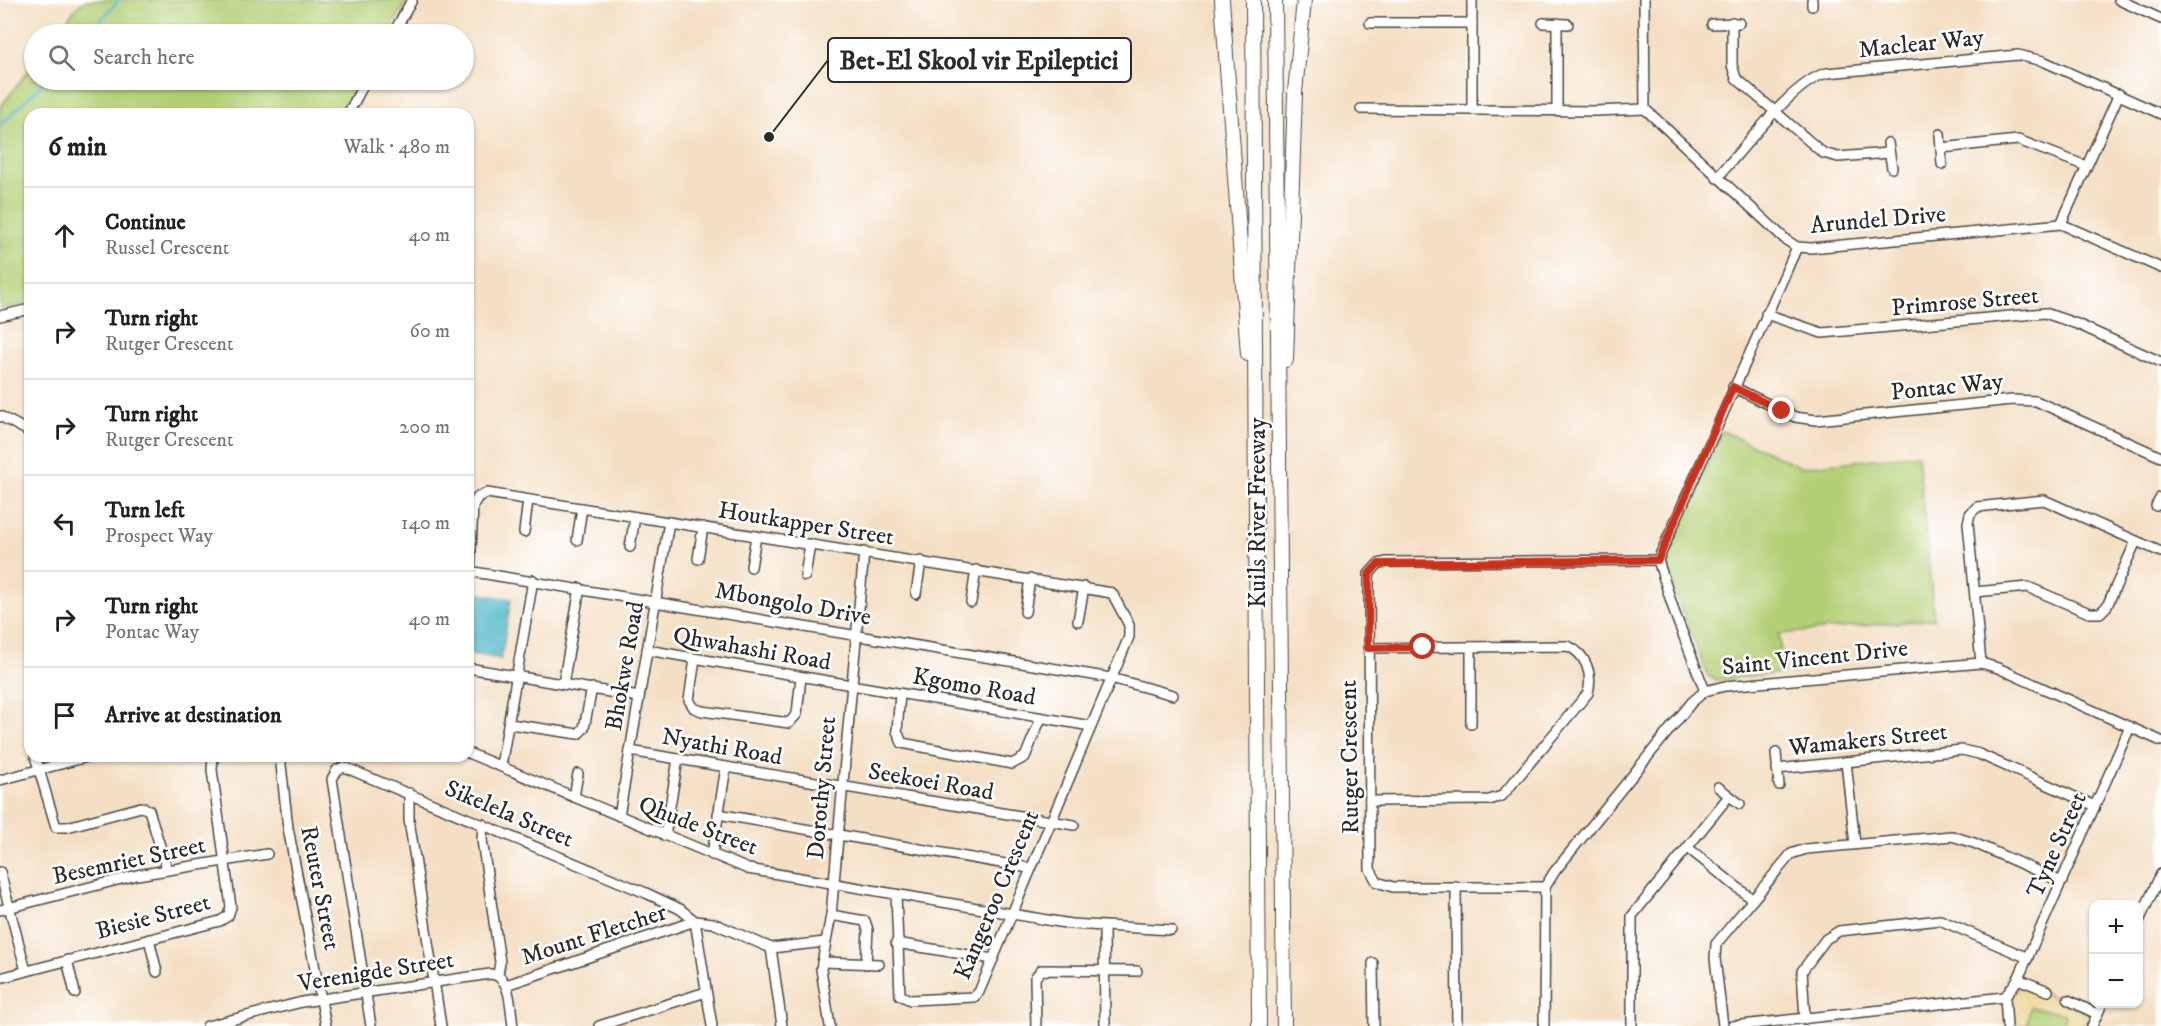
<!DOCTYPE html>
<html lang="en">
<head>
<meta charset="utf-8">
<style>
	body { margin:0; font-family:"IM FELL DW Pica",serif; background:#f2f2f2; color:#202124 }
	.controls { position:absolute; right:18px; bottom:18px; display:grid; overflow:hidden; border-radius:12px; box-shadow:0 2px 4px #0004 }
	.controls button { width:54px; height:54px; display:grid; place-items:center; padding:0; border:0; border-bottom:2px solid #e0e0e0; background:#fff; color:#202124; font:30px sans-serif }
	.stop { position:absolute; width:18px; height:18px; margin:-14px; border:4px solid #c8321e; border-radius:50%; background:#fff }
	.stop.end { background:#c8321e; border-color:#fff; box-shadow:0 2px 6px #0008 }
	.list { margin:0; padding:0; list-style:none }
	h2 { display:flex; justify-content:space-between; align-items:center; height:78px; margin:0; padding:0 24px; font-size:26px }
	h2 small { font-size:20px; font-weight:400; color:#757577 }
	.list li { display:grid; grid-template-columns:39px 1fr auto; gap:18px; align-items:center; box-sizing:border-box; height:96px; padding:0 24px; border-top:2px solid #e0e0e0 }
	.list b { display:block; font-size:22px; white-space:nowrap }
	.list p { margin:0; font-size:20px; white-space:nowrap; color:#757577 }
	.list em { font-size:20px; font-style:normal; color:#757577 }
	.icon { flex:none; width:33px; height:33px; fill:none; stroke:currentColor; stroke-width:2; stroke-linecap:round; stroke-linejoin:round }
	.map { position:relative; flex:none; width:2161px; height:1026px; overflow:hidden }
	.search { position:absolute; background:#fff; box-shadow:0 2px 4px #0004; left:24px; top:24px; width:450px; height:66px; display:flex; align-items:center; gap:15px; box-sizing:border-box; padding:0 21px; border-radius:33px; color:#757577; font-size:22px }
	.panel { position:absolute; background:#fff; box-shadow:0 2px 4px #0004; left:24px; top:108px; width:450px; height:654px; border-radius:18px }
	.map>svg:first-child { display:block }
	.green { fill:#b3cf75; stroke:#6f7d50; stroke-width:1.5 }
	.sand { fill:#eeda9e; stroke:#8c8264; stroke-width:1.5 }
	.water { fill:#48b4c6; stroke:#3a7078; stroke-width:1.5 }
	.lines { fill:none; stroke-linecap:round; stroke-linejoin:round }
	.stream { stroke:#48b4c6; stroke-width:3 }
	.minor-casing { stroke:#494642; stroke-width:12 }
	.highway-casing { stroke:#494642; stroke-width:16 }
	.minor { stroke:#fff; stroke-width:9 }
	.highway { stroke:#fff; stroke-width:14 }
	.route { stroke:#c8321e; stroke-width:8 }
	.labels { text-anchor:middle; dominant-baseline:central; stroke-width:5; stroke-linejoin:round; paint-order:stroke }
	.street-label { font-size:24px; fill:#2b2b2b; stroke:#fff }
	.leader { fill:none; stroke:#2b2b2b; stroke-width:2 }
	.callout-dot { fill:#2b2b2b; stroke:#fff; stroke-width:2 }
	.callout { fill:#fff; stroke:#2b2b2b; stroke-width:2 }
	.callout-label { font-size:26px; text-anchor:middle; font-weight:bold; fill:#2b2b2b }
</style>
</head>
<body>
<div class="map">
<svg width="2161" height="1026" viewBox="0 0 2161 1026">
	<rect width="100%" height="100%" fill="#fff"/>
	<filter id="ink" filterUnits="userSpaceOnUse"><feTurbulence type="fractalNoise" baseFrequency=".0167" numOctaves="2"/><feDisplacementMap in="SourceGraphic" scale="12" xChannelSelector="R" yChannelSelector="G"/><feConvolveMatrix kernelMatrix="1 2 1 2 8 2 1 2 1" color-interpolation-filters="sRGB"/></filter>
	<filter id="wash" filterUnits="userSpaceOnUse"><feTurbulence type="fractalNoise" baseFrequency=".008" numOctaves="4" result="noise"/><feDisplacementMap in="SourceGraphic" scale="24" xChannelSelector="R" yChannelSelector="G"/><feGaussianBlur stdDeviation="1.35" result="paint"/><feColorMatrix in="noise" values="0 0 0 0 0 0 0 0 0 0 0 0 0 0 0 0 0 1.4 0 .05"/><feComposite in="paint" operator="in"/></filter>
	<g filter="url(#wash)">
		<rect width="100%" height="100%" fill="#f4dfc4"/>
		<!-- green -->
		<g class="green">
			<path d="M86 0H408L387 34H56L77 7Z"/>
			<path d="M34 63V80H361L340 114H30V303L0 309V108Z"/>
			<path d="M1722 431 1801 467 1918 454 1934 619 1779 634 1783 673 1716 680 1708 676 1667 573 1666 559Z"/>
			<path d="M2030 1007 2066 1014 2063 1026H2027Z"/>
		</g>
		<!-- sand -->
		<path class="sand" d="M2025 984 2089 1014 2091 1018 2080 1026H2063L2065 1014 2030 1007 2027 1026H2011C2009 1010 2007 991 2025 984Z"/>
		<!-- water -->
		<path class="water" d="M468 592 511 599 501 659 468 653Z"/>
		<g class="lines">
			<!-- stream -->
			<g class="stream">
				<path d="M88 34 119 0"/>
				<path d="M0 126 46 80"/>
			</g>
		</g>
	</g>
	<g filter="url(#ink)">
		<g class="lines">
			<!-- minor casing -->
			<g class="minor-casing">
				<g id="minor">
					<path d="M1644 0 1645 109 1786 240 1797 247 1811 248 2061 224 2161 268"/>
					<path d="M2119 0 2161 19"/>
					<path d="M1812 6V0"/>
					<path d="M1732 22V65L1736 78 1823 153 1838 157 1889 153"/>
					<path d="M1370 23H1472"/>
					<path d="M1543 23 1568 24"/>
					<path d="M1712 24 1739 23"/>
					<path d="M393 34 412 0"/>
					<path d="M1361 109 1595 111 1645 109"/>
					<path d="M1472 109V0"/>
					<path d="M1557 109V23"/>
					<path d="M348 114 366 80"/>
					<path d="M1940 134 1942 164"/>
					<path d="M1888 143 1892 168"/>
					<path d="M1941 148 2018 140 2086 166"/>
					<path d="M1717 178C1742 151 1794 80 1827 73L2018 55 2043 61 2161 114"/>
					<path d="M2061 224 2119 94"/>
					<path d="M1766 314 1822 333 2045 313 2077 324 2161 362"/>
					<path d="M0 316 30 309"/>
					<path d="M1733 387 1795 417 1816 420 2012 400 2036 401 2161 457"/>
					<path d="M0 416 30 432"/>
					<path d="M2156 506 2161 497"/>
					<path d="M524 532 528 500"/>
					<path d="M577 540 582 508"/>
					<path d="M630 547 635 517"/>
					<path d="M698 559 703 527"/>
					<path d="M751 567 756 536"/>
					<path d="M468 571 1111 678 1173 695"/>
					<path d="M470 572 473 505 478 497 487 493 1112 593 1129 625V637L979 992 974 997 910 1000 900 995 896 895"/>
					<path d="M805 576 810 544"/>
					<path d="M1975 592 2028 587 2089 613H2100L2107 606 2136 541"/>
					<path d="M916 594 921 561"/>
					<path d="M971 602 976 570"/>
					<path d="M1025 612 1030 579"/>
					<path d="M1078 621 1084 587"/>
					<path d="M1471 647V724"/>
					<path d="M1368 648 1568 646C1586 654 1593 674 1588 693L1502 796 1489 800 1370 801"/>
					<path d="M647 650 1091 726"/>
					<path d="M695 659 689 700 694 708 702 711 789 723 797 714 801 677"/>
					<path d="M1981 663 1968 523 1970 514 1977 507 2044 500 2161 552"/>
					<path d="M468 668 639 697"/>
					<path d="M563 684 580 588"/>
					<path d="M1705 691 1675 614 1658 560 1797 247"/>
					<path d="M900 694 897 731 902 743 1012 764 1025 757 1041 718"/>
					<path d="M510 724 578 734 584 728 592 688"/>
					<path d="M630 751 1074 825"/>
					<path d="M468 753 748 869 1071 924 1171 930"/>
					<path d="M1776 753 1779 785"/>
					<path d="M35 756 56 827H67L141 807 149 810 167 869"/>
					<path d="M280 756 288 828 326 1026"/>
					<path d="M1846 762 1855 844"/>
					<path d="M501 766 533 580"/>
					<path d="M1777 769 1962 750 1979 754 2095 806"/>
					<path d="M0 780 91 756"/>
					<path d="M1718 787 1740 804"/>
					<path d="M409 793V820L441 1026"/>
					<path d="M574 797 578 774"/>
					<path d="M718 814 1029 868"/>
					<path d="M619 816 669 522"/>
					<path d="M483 824 482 840 500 962 498 975"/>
					<path d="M665 836 678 759"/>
					<path d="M1688 848 1752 899"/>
					<path d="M712 855 726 767"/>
					<path d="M0 872 26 971"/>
					<path d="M1456 886 1457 1026"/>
					<path d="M1545 887H1393L1377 882 1370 869 1369 574 1378 564 1386 562 1658 560"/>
					<path d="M0 910 137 875 267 854"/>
					<path d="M831 915 865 921 868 930 866 964"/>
					<path d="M2138 923 2161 874"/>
					<path d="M1104 928 1105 1026"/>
					<path d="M149 939 157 972"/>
					<path d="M896 943 993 959"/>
					<path d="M771 948 825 942"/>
					<path d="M67 960 75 993"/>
					<path d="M822 962 879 964"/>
					<path d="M1373 963 1374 1026"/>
					<path d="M0 978 220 921 228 916 231 907 212 770 213 756"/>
					<path d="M2018 979 2048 991"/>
					<path d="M506 985 695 921 712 1026"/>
					<path d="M2005 997 2007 1026"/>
					<path d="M2068 1000 2097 1014"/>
					<path d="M1805 1019 1802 971 1826 939 1839 931 1940 920 2028 958"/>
					<path d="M207 1026 302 1002 490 974C512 975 510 1009 513 1026"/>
					<path d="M371 1026 332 779 337 770 344 767 646 893 680 909 695 921 713 923 771 948 782 1026"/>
					<path d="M599 1026 706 992"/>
					<path d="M830 1026 821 969 831 915 864 552"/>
					<path d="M1036 1026 1035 978 1041 970 1137 971"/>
					<path d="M1544 1026 1545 887 1555 871 1692 702 1705 691 1725 686 1981 663 1998 668 2161 741"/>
					<path d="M1632 1026V916L1729 796"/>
					<path d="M1723 1026 1715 958 1716 944 1791 854 1806 849 1952 836 1974 843 2062 882"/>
					<path d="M1732 1026 2005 997 2018 979 2130 727"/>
					<path d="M2092 1026 2102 1004"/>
				</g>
			</g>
			<!-- highway casing -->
			<g class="highway-casing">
				<g id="highway">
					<path d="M1222 0 1248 354"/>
					<path d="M1253 0 1259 1026"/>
					<path d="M1275 0 1284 1026"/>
					<path d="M1286 360 1295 92 1304 0"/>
				</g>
			</g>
			<!-- minor -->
			<use href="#minor" class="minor"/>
			<!-- highway -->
			<use href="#highway" class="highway"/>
		</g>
	</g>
	<g class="lines" filter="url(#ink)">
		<!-- route -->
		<path class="route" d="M1423 647 1368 648 1369 574 1378 564 1658 560 1733 387 1782 411"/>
	</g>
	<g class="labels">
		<!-- street labels -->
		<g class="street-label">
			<text transform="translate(1921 44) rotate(-6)">Maclear Way</text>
			<text transform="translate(1878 220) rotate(-5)">Arundel Drive</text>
			<text transform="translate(1965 302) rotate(-5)">Primrose Street</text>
			<text transform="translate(1947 387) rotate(-6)">Pontac Way</text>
			<text transform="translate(1258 513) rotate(-90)">Kuils River Freeway</text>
			<text transform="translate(806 524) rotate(9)">Houtkapper Street</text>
			<text transform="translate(793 604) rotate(10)">Mbongolo Drive</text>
			<text transform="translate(752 649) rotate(10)">Qhwahashi Road</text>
			<text transform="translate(1815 658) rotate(-6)">Saint Vincent Drive</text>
			<text transform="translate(625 666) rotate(-80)">Bhokwe Road</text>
			<text transform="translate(974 687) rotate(10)">Kgomo Road</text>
			<text transform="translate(1868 740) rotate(-6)">Wamakers Street</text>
			<text transform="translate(722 747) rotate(10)">Nyathi Road</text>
			<text transform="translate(1350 757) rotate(-91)">Rutger Crescent</text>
			<text transform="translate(931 782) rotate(10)">Seekoei Road</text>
			<text transform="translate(822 788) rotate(-85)">Dorothy Street</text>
			<text transform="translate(509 814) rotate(23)">Sikelela Street</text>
			<text transform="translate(698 826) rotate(21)">Qhude Street</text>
			<text transform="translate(2057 845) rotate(-66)">Tyne Street</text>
			<text transform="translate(129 861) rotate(-12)">Besemriet Street</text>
			<text transform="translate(320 888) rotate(79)">Reuter Street</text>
			<text transform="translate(997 895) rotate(-67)">Kangeroo Crescent</text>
			<text transform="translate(153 917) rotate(-15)">Biesie Street</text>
			<text transform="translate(594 935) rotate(-18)">Mount Fletcher</text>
			<text transform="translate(376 972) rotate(-9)">Verenigde Street</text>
		</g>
	</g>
	<!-- callouts -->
	<path class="leader" d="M769 137L828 60"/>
	<circle class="callout-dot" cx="769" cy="137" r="6"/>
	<rect class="callout" x="828" y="38" width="303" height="44" rx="6"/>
	<g class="callout-label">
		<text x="979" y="69">Bet-El Skool vir Epileptici</text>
	</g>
</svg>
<div class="controls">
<button>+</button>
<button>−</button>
</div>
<div class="stop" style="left:1423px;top:647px"></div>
<div class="stop end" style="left:1782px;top:411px"></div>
<div class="search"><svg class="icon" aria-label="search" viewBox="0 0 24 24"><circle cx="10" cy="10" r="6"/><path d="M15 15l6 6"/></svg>Search here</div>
<section class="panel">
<h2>6 min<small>Walk · 480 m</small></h2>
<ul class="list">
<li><svg class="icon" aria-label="ahead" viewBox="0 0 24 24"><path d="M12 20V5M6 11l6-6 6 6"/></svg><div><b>Continue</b><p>Russel Crescent</p></div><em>40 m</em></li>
<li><svg class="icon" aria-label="right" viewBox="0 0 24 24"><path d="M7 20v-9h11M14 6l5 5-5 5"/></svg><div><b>Turn right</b><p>Rutger Crescent</p></div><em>60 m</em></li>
<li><svg class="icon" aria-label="right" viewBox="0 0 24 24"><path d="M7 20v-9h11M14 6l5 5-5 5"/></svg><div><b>Turn right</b><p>Rutger Crescent</p></div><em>200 m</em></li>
<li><svg class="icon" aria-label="left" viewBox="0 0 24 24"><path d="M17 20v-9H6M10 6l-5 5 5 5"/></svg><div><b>Turn left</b><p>Prospect Way</p></div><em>140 m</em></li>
<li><svg class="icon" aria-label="right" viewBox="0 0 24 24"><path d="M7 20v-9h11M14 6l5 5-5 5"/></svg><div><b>Turn right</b><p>Pontac Way</p></div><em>40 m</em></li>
<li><svg class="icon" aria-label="arrive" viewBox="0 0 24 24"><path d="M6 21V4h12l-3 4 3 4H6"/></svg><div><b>Arrive at destination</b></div></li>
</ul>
</section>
</div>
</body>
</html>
